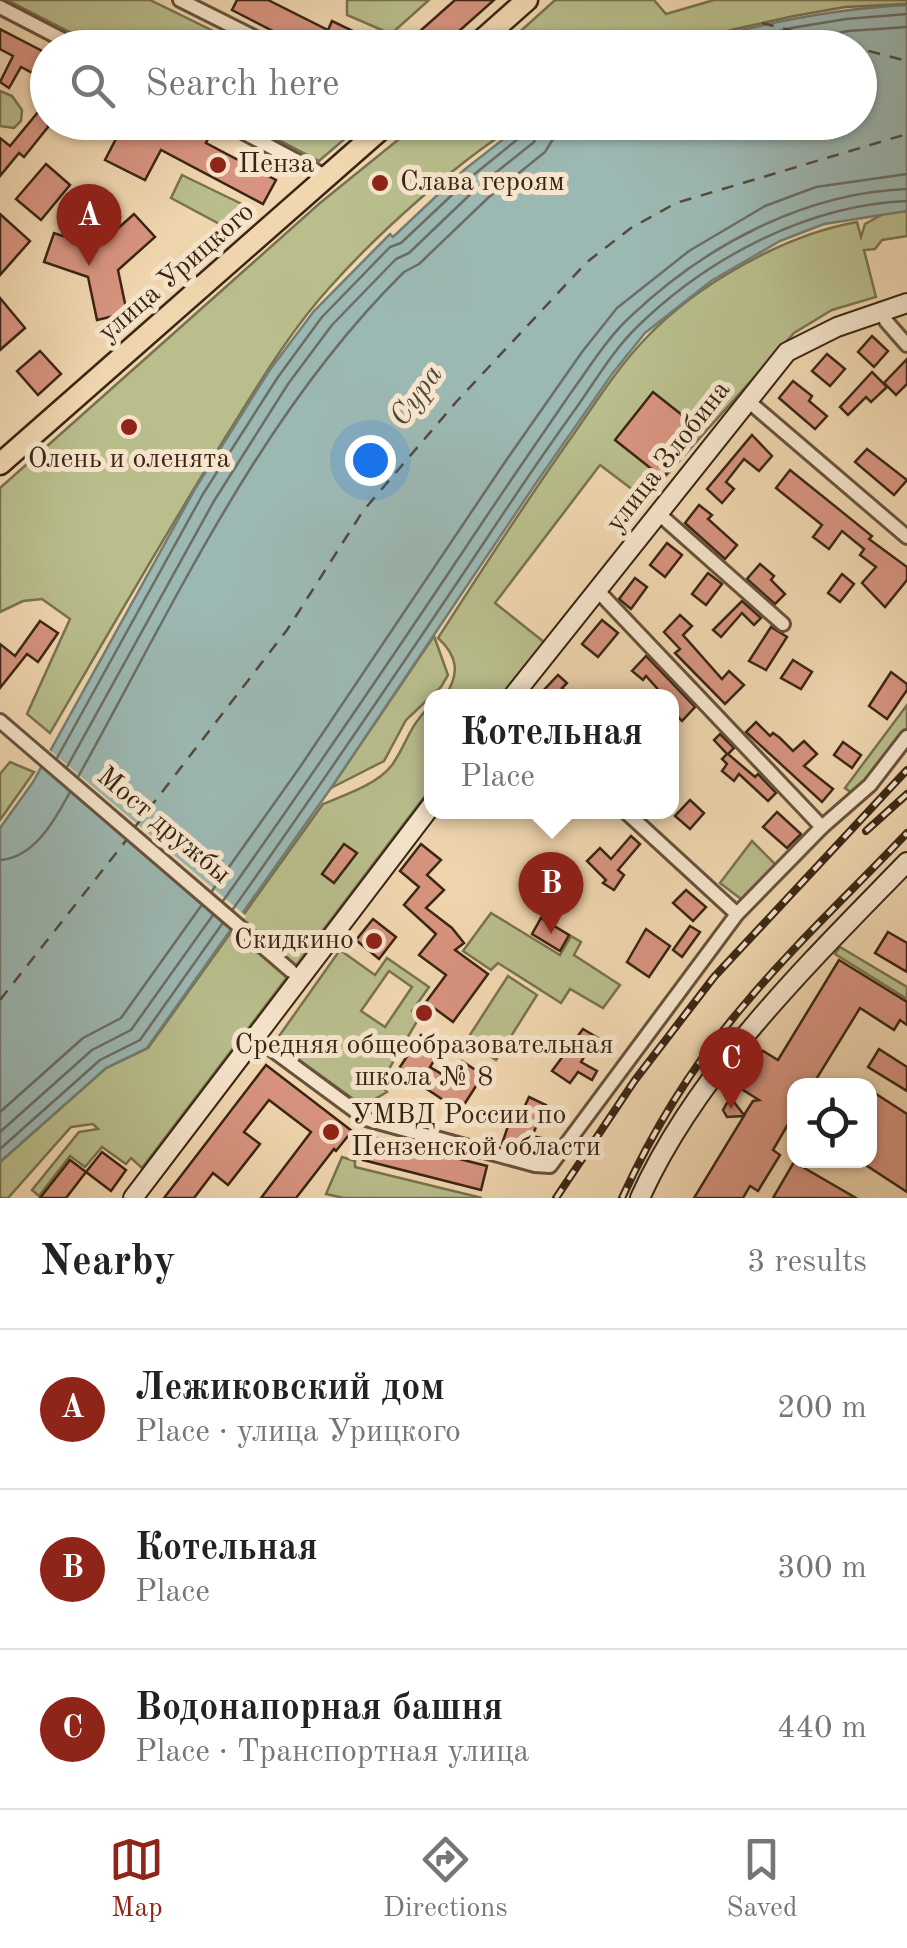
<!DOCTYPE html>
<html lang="en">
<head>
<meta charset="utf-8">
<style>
	body { margin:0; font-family:"Old Standard TT",serif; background:#f6f6f6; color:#222 }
	.controls { position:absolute; right:30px; bottom:30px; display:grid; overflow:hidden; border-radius:20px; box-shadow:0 2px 8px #0004 }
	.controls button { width:90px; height:90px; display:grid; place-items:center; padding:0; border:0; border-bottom:2px solid #e0e0e0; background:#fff; color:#222; font:50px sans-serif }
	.you { position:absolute; left:370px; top:460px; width:35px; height:35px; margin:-25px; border:8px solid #fff; border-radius:50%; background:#1a73e8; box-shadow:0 0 0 15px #1a73e833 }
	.badge { display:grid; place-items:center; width:65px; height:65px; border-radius:50%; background:#8f2418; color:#fff; font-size:32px; font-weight:700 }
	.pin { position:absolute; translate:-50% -82px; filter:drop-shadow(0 2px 5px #0008) }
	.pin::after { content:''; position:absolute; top:52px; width:35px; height:30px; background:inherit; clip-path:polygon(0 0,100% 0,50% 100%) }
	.popup { position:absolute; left:424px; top:689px; width:255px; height:130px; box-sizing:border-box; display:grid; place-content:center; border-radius:20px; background:#fff; filter:drop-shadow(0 2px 8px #0005); font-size:32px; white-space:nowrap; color:#767676 }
	.popup b { font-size:38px; color:#222 }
	.popup::after { content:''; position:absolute; left:50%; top:100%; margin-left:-20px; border:20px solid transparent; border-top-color:#fff }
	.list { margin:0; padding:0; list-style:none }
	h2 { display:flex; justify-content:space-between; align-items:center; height:130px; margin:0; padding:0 40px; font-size:42px }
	h2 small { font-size:32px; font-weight:400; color:#767676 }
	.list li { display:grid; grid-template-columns:65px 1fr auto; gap:30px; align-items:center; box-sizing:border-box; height:160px; padding:0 40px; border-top:2px solid #e0e0e0 }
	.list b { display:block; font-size:38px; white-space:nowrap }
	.list p { margin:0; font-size:32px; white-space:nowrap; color:#767676 }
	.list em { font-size:32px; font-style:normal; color:#767676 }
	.icon { flex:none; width:55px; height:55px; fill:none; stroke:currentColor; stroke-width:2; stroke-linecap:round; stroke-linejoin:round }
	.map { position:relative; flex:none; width:907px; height:1198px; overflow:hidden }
	.search { position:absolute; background:#fff; box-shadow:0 2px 8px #0004; left:30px; right:30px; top:30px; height:110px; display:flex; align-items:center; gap:25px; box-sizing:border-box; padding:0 35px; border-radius:55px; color:#767676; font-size:38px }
	.sheet { height:610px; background:#fff }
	nav { display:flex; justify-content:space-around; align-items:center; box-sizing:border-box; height:140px; border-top:2px solid #e0e0e0; background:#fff; font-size:28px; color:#767676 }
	nav a { display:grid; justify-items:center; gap:5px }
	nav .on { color:#8f2418 }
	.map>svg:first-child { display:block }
	.green { fill:#b9be8c; stroke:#797250; stroke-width:2.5; fill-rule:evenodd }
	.water { fill:#9cb8b3; stroke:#747d73; stroke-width:2.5 }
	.pier { fill:#f1d7b0 }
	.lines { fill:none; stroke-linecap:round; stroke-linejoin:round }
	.shore { stroke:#6a6e64; stroke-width:2.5 }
	.ferry { stroke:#524a3c; stroke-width:2.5; stroke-dasharray:12 10; stroke-linecap:butt }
	.building { fill:#d89480; stroke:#392514; stroke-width:2.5 }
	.street-casing { stroke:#67523b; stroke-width:18 }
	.secondary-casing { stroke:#392514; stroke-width:22 }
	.primary-casing { stroke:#392514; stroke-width:25 }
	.street { stroke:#f6e5cc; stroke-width:12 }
	.secondary { stroke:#f6e5cc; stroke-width:18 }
	.primary { stroke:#f1d7b0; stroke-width:20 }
	.rail-casing { stroke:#392514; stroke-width:8 }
	.rail { stroke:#f6e5cc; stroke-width:4; stroke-dasharray:11; stroke-linecap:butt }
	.poi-dot { fill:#8f2418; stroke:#f6e5cc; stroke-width:4 }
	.labels { text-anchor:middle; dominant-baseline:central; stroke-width:10; stroke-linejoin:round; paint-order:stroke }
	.poi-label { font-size:28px; fill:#392514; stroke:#f6e5cc; text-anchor:start }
	.street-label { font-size:28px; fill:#392514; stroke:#f6e5cc }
	.water-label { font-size:30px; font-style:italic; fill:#524a3c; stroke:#f6e5cc }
</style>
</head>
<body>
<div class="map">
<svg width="907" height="1198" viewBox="0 0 907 1198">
	<rect width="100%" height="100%" fill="#f1d7b0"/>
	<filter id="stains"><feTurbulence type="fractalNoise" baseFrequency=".002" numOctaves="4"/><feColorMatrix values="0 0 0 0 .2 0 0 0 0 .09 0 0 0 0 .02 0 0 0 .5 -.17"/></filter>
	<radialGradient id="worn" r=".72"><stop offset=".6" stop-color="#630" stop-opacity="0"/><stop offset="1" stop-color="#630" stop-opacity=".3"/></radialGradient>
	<!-- green -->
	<g class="green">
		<path d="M7 0H150L246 47H99Z"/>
		<path d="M347 0H429L391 34 347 15Z"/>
		<path d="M555 0H654L666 14 714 0H907V4L845 7 794 16 731 30 680 47H503Z"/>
		<path d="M0 91 12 96 22 110 21 121 14 128 0 126Z"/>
		<path d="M420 122 520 123C457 162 379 232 330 287 289 332 257 387 225 438 165 535 108 634 50 733L27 714 70 619 42 599 23 601 0 612V488L320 203Z"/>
		<path d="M246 123H363L319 161Z"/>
		<path d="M182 175 252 209 229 229 171 198Z"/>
		<path d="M907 211V236L882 240 875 249 864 250 876 297 832 310 794 333 645 499 600 465 495 603 544 642 502 696H445C460 674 458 656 438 638 482 570 526 501 573 435 596 402 618 367 646 338 697 284 784 235 857 222L861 237 865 224 885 213Z"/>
		<path d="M434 636 448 675 441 687 406 720 384 761 331 788Z"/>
		<path d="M431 705V788L142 1168 131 1158 126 1164 102 1147 85 1167 70 1156 39 1196 32 1190 79 1132 98 1129 93 1124 71 1127 8 1198H0V1162L106 1068 148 1048 323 804C345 795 378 784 392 765 408 742 408 727 431 705Z"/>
		<path d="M907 705V728L853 794 845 788Z"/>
		<path d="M10 762 34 772 0 820V774Z"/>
		<path d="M752 841 778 867 745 902 720 883Z"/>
		<path d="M491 913 560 955 571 936 581 942 574 955 620 985 603 1008 570 989 561 1003 498 963 491 970 463 951Z"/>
		<path d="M840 947 907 987V999L835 954Z"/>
		<path d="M340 950 375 975 387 958 429 987 412 1011 419 1018 380 1084 387 1092 363 1106 288 1052 277 1039ZM389 971 412 987 385 1027 361 1011Z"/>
		<path d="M508 976 537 995 496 1060 466 1041Z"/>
		<path d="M342 1157 355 1161V1167L482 1198H344L326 1194Z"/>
	</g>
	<!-- water -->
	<path class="water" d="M907 5V211L824 224 780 241 711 281 645 333 612 374 536 483 331 788 147 1048 106 1068 0 1162V828L33 782 195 489 269 371 314 311 390 234 393 237 464 170 524 123 860 122V48L681 47C756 24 829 9 907 5Z"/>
	<!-- pier -->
	<path class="pier" d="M46 747 246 916 236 931 37 763Z"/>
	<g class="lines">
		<!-- shore -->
		<g class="shore">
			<path d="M714 48 791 28 846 19 907 14"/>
			<path d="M762 48 848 31 907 27"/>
			<path d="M57 758 203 494 278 377 322 317 390 247 401 243 471 177 524 134 528 122"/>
			<path d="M67 767 214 501 288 384 332 325 396 259 409 253 479 186 534 142 541 122"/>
			<path d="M78 777C175 603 261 413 404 272L419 264 489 197 545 152 553 139 556 122"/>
			<path d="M0 860C34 858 55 820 70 792"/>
			<path d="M212 891 300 767 505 462 582 352 617 308 689 251 765 206 816 187 907 174"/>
			<path d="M223 901C311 777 396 652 480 526 510 481 540 438 570 394 589 368 607 338 631 316 705 246 803 193 907 189"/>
			<path d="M233 909C320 786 405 661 489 535 518 491 548 447 579 404 597 378 615 348 638 326 709 257 808 205 907 201"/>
			<path d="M0 1112 83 1038 121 1018 201 906"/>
			<path d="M0 1132 92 1050 131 1030 213 915"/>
			<path d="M0 1149 100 1060 140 1040 222 924"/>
		</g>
		<!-- ferry -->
		<g class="ferry">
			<path d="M762 23 907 61"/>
			<path d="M135 827 287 630 363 511 457 401 587 262 631 228 676 203 907 134"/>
			<path d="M0 1000 128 838"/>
		</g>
	</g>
	<!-- building -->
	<g class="building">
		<path d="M237 0H268L328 30 332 21 353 31 345 48H306L232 10Z"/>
		<path d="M455 0H494L440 48H401Z"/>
		<path d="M0 29 48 54V63L40 77 21 67 9 88 0 82 13 56 0 49Z"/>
		<path d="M48 100V127L24 157 19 153 0 176V138L10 146Z"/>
		<path d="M99 122H184L209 136 206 143 276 180 263 204 161 150 145 180 105 160 119 133Z"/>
		<path d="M46 164 70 185 41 220 16 199Z"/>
		<path d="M0 214 30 241 0 275Z"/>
		<path d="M134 214 155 237 118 270 127 313 97 320 88 277 44 262 54 233 97 247Z"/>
		<path d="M0 298 25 328 0 350Z"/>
		<path d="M872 336 888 351 874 367 858 352Z"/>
		<path d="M40 351 61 374 38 395 17 371Z"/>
		<path d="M827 354 845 369 830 386 812 371Z"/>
		<path d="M907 359V384L896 395 884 383Z"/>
		<path d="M872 372 887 387 871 402 866 397 848 415 840 407Z"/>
		<path d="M793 381 812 396 809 401 827 416 815 429 779 398Z"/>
		<path d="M653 392 701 430 663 478 615 440Z"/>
		<path d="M752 435 772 456 759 471 744 459 726 482 734 489 722 503 707 489Z"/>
		<path d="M867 449 907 480 894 495 855 462Z"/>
		<path d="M790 470 872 536 869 539 907 567V580L885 607 862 583 876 567 860 555 864 549 842 531 829 549 813 537 822 525 776 488Z"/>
		<path d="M699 505 712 515 708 519 737 545 725 559 685 523Z"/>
		<path d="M667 543 682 555 665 577 650 565Z"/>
		<path d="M760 564 774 576 771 580 785 594 775 604 747 579Z"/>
		<path d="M708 573 722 584 706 605 692 594Z"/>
		<path d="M842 574 854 584 840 602 828 593Z"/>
		<path d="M635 578 647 587 631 609 619 599Z"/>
		<path d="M742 601 761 618 754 625 742 613 721 637 713 630Z"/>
		<path d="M680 615 692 626 683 635 722 679 729 671 744 685 725 704 675 653 680 649 664 632Z"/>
		<path d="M602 620 618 633 598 657 582 644Z"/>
		<path d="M40 621 58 633 38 662 27 654 0 688V644L15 656Z"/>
		<path d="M771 627 787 637 766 670 749 661Z"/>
		<path d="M646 656 695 707 682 721 671 710V696H664L646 676 643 680 632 671Z"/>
		<path d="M793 660 812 672 801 689 781 678Z"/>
		<path d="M891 672 907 684V690L887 719 869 706Z"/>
		<path d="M558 675 567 683 562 688 570 696H546L542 692Z"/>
		<path d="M756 722 770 736 773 733 780 738 793 751 804 741 817 754 804 766 833 789 822 802 746 732Z"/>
		<path d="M720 734 734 748 728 754 755 777 758 774 776 793 768 801 739 774 734 781 722 771 727 764 722 759 727 754 714 740Z"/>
		<path d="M843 742 861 755 852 768 834 755Z"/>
		<path d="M690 800 704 813 690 829 675 816Z"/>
		<path d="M777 812 801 834 787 848 763 827Z"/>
		<path d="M631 836 640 844 618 870 624 875 614 890 603 883 606 880 587 861 600 848 611 859Z"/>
		<path d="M344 844 357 853 334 883 322 874Z"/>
		<path d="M421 844 441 860 427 875 444 890 426 908 452 928 464 943 455 950 488 974 453 1022 426 1002 446 975 419 955 436 934 404 905 419 887 400 871Z"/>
		<path d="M686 890 706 907 693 921 673 903Z"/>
		<path d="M541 918 569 935 560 951 532 934Z"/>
		<path d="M373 919 396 937 379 959 356 940Z"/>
		<path d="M690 926 700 932 682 957 673 950Z"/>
		<path d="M646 929 670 946 649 977 627 962Z"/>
		<path d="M888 932 907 943V972L875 953Z"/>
		<path d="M839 960 907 1002V1025L900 1020 894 1030 860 1008 812 1086H794V1114L773 1150 780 1155 758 1191 750 1186 743 1198H694L744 1116 727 1117 723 1110 727 1103 734 1102 744 1115 753 1101 759 1100 740 1088 763 1051 778 1060Z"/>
		<path d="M583 1029 603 1041 598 1051 590 1047 581 1062 597 1071 592 1080 578 1072 570 1083 552 1071Z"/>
		<path d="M421 1035 442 1048 430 1067 450 1079 462 1061 483 1075 460 1111 398 1070Z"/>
		<path d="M879 1049 907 1067V1091L868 1067Z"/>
		<path d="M266 1065 352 1131 336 1151 334 1149 296 1198H261L311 1132 269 1100 244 1132 260 1144 228 1185 213 1173 194 1198H164Z"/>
		<path d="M870 1090 907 1114V1192L858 1160H870Z"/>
		<path d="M529 1097 546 1105 532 1136 541 1138 537 1155 502 1144 510 1120 517 1123Z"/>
		<path d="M369 1136 487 1166 481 1190 363 1160Z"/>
		<path d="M102 1152 126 1170 111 1191 86 1172Z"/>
		<path d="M70 1160 86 1172 66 1198H40Z"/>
		<path d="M794 1162 856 1198H773Z"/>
	</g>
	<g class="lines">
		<!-- street casing -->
		<g class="street-casing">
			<g id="street">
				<path d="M180 0 276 48"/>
				<path d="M0 7 79 48"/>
				<path d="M224 122 327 177"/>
				<path d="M882 310 886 321 907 345"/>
				<path d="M747 400 907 537"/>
				<path d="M659 514 783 624"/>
				<path d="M597 590 822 827"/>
				<path d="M0 721 291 971"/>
				<path d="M626 812 737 914"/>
				<path d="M255 1037 366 1119 535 1165 550 1166 737 914 822 827 870 785 907 737"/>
			</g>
		</g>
		<!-- secondary casing -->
		<g class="secondary-casing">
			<g id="secondary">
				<path d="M513 696 787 352 837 327 907 303"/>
				<path d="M133 1198 431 806"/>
				<path d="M640 1198C697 1071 811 961 907 862"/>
			</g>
		</g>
		<!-- primary casing -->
		<g class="primary-casing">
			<g id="primary">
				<path d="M473 48 527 0"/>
				<path d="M0 464 389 122"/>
			</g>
		</g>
		<!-- street -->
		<use href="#street" class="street"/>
		<!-- secondary -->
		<use href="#secondary" class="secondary"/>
		<!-- primary -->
		<use href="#primary" class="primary"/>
		<!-- rail casing -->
		<g class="rail-casing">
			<g id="rail">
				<path d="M866 831 907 794"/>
				<path d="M556 1198 635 1080 714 977 907 770"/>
				<path d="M622 1198C654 1128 694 1063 744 1005 794 945 853 890 907 833"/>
			</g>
		</g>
		<!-- rail -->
		<use href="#rail" class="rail"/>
	</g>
	<!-- markers -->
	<g class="poi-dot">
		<circle cx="218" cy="165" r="10"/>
		<circle cx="380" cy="183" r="10"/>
		<circle cx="129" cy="427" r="10"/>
		<circle cx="374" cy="941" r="10"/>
		<circle cx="424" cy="1013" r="10"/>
		<circle cx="331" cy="1132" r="10"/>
	</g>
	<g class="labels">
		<!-- poi labels -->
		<g class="poi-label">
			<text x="238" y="165">Пенза</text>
			<text x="400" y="183">Слава героям</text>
			<text x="129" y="460" text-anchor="middle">Олень и оленята</text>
			<text x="354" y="941" text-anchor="end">Скидкино</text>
			<text x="424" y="1046" text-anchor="middle">Средняя общеобразовательная<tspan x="424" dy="32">школа № 8</tspan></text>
			<text x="351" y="1116">УМВД России по<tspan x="351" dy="32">Пензенской области</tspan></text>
		</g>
		<!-- street labels -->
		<g class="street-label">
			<text transform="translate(177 273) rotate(-41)">улица Урицкого</text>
			<text transform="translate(669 457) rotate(-52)">улица Злобина</text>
			<text transform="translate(163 826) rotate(40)">Мост дружбы</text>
		</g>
		<!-- water labels -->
		<g class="water-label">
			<text transform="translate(417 396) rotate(-54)">Сура</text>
		</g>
	</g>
	<rect width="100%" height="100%" filter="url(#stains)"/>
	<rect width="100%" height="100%" fill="url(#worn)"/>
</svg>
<div class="controls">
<button><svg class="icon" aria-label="locate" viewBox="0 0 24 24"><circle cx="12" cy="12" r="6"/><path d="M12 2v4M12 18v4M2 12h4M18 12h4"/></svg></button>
</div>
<div class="you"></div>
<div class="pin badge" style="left:89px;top:266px">A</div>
<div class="pin badge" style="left:551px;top:934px">B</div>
<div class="popup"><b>Котельная</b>Place</div>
<div class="pin badge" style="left:731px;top:1109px">C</div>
<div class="search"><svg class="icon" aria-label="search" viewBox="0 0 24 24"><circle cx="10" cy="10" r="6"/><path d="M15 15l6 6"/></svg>Search here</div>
</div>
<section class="sheet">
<h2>Nearby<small>3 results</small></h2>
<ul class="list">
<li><span class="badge">A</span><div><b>Лежиковский дом</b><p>Place · улица Урицкого</p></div><em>200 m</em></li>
<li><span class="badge">B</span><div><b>Котельная</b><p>Place</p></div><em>300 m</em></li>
<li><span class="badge">C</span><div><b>Водонапорная башня</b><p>Place · Транспортная улица</p></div><em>440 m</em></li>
</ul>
</section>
<nav>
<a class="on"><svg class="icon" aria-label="map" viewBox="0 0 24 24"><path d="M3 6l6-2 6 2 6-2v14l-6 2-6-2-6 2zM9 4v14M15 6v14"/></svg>Map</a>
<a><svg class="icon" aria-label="directions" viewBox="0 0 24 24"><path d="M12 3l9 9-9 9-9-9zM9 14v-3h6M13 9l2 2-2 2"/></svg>Directions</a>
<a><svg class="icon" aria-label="saved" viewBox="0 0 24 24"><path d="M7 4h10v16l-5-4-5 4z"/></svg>Saved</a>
</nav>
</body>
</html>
